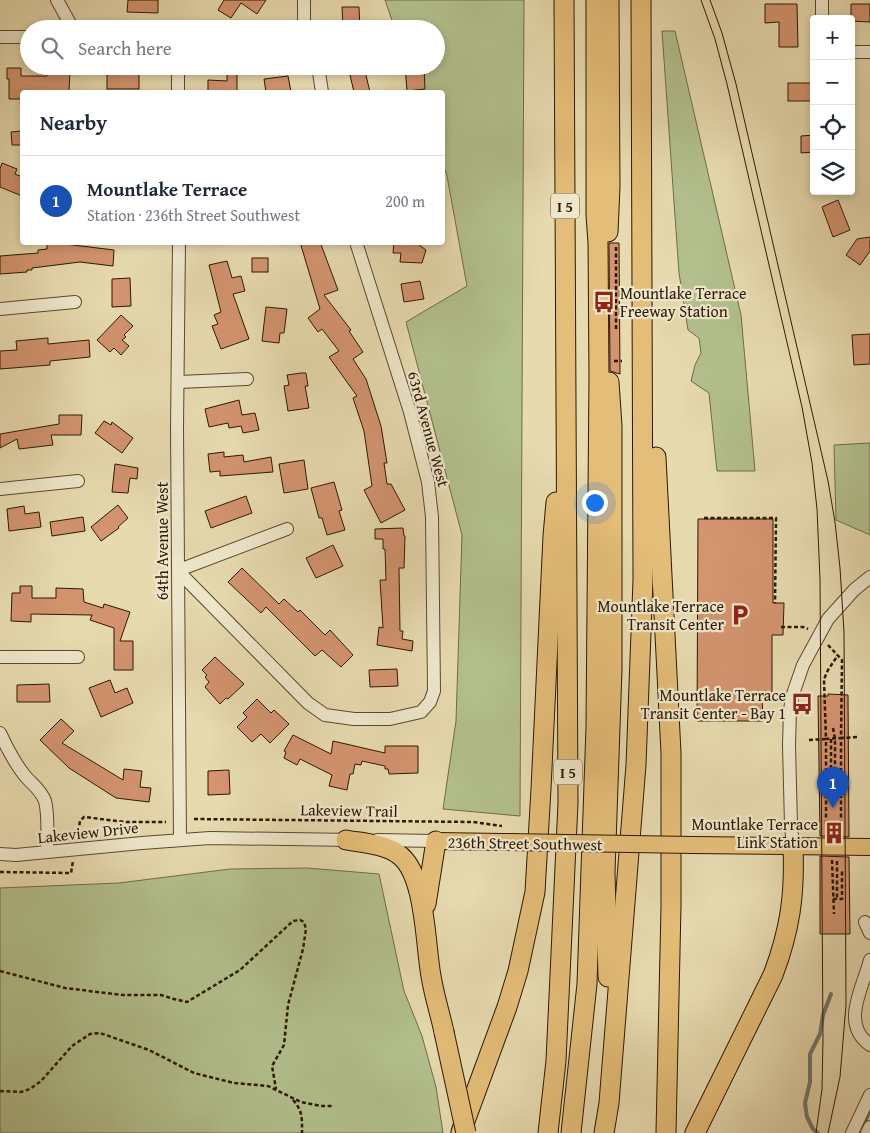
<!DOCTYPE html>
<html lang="en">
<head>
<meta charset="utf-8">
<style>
	body { margin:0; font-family:"Gentium Book Plus",serif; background:#f6f6f7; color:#1f2937 }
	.controls { position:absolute; right:15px; top:15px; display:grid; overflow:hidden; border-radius:5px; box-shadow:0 2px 8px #0003 }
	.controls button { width:45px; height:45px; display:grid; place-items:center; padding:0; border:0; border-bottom:1px solid #e0e1e3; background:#fff; color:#1f2937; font:25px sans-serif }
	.you { position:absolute; left:594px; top:502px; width:18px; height:18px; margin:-12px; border:4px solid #fff; border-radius:50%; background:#1a73e8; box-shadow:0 0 0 8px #1a73e833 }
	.badge { display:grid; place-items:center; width:32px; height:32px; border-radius:50%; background:#d93025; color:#fff; font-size:16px; font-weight:700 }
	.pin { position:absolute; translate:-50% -41px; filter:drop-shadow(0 1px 2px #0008) }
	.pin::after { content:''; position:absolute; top:26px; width:18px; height:15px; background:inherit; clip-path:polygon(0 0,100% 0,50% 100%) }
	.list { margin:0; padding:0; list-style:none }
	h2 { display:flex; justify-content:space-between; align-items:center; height:65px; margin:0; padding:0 20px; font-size:21px }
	h2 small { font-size:16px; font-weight:400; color:#747a83 }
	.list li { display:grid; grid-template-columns:32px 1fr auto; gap:15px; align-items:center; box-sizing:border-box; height:90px; padding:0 20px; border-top:1px solid #e0e1e3 }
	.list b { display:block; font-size:19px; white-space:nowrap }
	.list p { margin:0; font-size:16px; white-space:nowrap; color:#747a83 }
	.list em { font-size:16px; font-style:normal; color:#747a83 }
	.icon { flex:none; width:28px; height:28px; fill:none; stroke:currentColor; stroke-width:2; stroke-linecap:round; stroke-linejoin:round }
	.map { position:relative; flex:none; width:870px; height:1133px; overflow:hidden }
	.search { position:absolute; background:#fff; box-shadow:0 2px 8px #0003; left:20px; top:20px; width:425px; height:55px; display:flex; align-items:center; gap:12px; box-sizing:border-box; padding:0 18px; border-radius:28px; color:#747a83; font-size:19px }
	.panel { position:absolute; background:#fff; box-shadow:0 2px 8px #0003; left:20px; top:90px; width:425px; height:155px; border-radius:5px }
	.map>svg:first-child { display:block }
	.green { fill:#b2c08d; stroke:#706c48 }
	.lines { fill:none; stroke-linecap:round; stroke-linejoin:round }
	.stream { stroke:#70776f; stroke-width:4 }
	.building { fill:#d3946f; stroke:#2d1803 }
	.minor-casing { stroke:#5c482e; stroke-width:14 }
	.major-casing { stroke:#2d1803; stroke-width:18 }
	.highway-casing { stroke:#2d1803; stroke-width:21 }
	.path { stroke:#2d1803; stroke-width:2.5; stroke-dasharray:4 2.5; stroke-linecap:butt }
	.minor { stroke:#efe7cb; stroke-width:12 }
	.major { stroke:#e4bd78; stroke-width:16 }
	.highway { stroke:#e4bd78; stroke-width:19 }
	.tram { stroke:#2d1803; stroke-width:1 }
	.major-bridge-casing { stroke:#2d1803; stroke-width:18; stroke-linecap:butt }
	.highway-bridge-casing { stroke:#2d1803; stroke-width:21; stroke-linecap:butt }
	.major-bridge { stroke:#e4bd78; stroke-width:16 }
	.highway-bridge { stroke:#e4bd78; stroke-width:19 }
	.labels { text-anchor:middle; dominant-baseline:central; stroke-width:4.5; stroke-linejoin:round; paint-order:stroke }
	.shield { fill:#efe7cb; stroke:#67563f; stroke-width:1 }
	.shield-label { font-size:15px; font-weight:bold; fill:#2d1803 }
	.poi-label { font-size:16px; fill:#2d1803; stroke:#efe7cb; text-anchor:end }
	.street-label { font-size:16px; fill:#2d1803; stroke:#efe7cb }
</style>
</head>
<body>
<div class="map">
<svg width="870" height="1133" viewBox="0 0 870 1133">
	<rect width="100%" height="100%" fill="#e7daaf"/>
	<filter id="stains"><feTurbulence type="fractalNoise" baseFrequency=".004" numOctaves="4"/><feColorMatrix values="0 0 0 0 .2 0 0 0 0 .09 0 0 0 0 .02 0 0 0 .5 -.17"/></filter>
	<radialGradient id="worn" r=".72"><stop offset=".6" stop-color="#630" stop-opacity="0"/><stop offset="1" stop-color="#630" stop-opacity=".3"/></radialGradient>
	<!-- green -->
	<g class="green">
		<path d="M385 0H524L520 816 443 809 456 721 462 535 406 322 467 286 447 176 443 164 442 92H417L408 66H436V29H395Z"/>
		<path d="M662 31H675L741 315 755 471H717L709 393 691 381 695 365 701 353 699 338 688 330 679 273Z"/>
		<path d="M870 443V535L836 520 834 445Z"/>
		<path d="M307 868 379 874 404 991 422 1036 436 1087 443 1133H0V888L119 883 230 869Z"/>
	</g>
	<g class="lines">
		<!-- stream -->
		<g class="stream">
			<path d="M818 1133 813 1129 807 1117 805 1103 810 1082V1054L820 1034 823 1015 831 994"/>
			<path d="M860 1133 870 1110"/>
		</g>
	</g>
	<!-- building -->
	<g class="building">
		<path d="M128 0H158V13L127 12Z"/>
		<path d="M224 0H266L257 14 241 3 231 18 218 10Z"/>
		<path d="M765 4H797L798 47H779V22L765 23Z"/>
		<path d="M851 4H870V22L851 21Z"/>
		<path d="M342 7H359L360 29 343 28Z"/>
		<path d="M405 66H424L425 89 407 91Z"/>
		<path d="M7 68H21V76H47L48 69 70 71 69 92H22V99H9V79H7Z"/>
		<rect x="107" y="70" width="32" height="19"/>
		<path d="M365 71 370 92H354L350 75Z"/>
		<path d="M227 74H237V92H208V80L227 81Z"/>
		<path d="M288 76 291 92H266L264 79Z"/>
		<rect x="788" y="83" width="26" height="18"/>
		<path d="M22 131V145H12L11 132Z"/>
		<path d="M814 135V152L801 153V136Z"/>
		<path d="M2 163 17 169 15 174 22 177V196L0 187V169Z"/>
		<path d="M838 200 850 230 833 237 822 207Z"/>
		<path d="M870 237V251L860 265 846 255 857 239Z"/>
		<path d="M47 242H65V244L114 250 113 266 80 262 32 268V270H27V272L0 274V256L38 253V250L47 249Z"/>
		<path d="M300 242H320L338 290 324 295 351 330 349 331 363 352 353 359 366 379 381 426 387 463H384L387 484H391L405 510 381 523 364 490 372 486 364 431 353 398 357 396 329 357 339 351 322 329 318 332 308 318 320 309Z"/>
		<path d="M394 242H415L426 250 422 263 400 262 401 253H393Z"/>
		<path d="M609 243H619L620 374 610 371Z"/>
		<rect x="252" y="258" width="16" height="14"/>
		<path d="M227 261 232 278 241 276 245 291 233 294 249 339 221 349 212 326 218 324 214 315 221 312 209 265Z"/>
		<path d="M130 278 131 306 112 307V279Z"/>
		<path d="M420 281 424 299 404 302 401 284Z"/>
		<path d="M266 307 287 309 284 333H280L279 343 262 341Z"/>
		<path d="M121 315 133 326 124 335 126 337 122 340 129 346 121 355 114 348 110 352 97 340Z"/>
		<path d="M870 334V364L854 365 852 335Z"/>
		<path d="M48 338V344L89 340 90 357 50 361V365L0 369V351L17 350 16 341Z"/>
		<path d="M301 373H306L308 386H305L309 408 288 411 284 386 289 385 287 375Z"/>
		<path d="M239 400 242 415 255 413 259 430 243 433 241 426 229 428 228 423 209 427 205 409Z"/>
		<path d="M59 415H82L81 435H51L53 445 19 449 17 439 0 448V434L59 424Z"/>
		<path d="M104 421 111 425 112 422 133 438 122 453 95 433Z"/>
		<path d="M224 452V457L243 455 244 462 271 457 273 472 220 476V471L210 472 208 454Z"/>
		<path d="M304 460 308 489 284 493 279 464Z"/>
		<path d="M115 464 138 468 137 479 130 478 128 493 112 492Z"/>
		<path d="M334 482 342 510 339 511 345 530 327 535 322 518H319L311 488Z"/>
		<path d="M246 496 252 513 211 528 205 511Z"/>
		<path d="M118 505 128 518 118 527 119 528 101 541 91 527Z"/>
		<path d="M24 506 25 514 39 512 41 527 9 531 7 509Z"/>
		<path d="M83 517 85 531 52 536 50 522Z"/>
		<path d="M698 519H773V603H784L783 635H772V695H762L763 721H697Z"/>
		<path d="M403 528 404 536H405L404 568H399L400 631H403L402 639 413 641 412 651 377 645 379 627 383 628 380 580H386L385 549H383V539H375V529Z"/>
		<path d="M333 545 343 566 316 578 306 558Z"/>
		<path d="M242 568 279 604 284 599 298 612 300 610 325 635 330 630 353 655 341 667 322 650 315 656 266 607 261 613 228 582Z"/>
		<path d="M20 586H32V598H56V588L83 589 84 602 103 608 104 604 130 612 120 641H133V670H114V628L90 620 92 615 31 614V622L11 621 12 593H20Z"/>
		<path d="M215 657 244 684 228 699 226 698 220 704 205 687 209 682 205 677 207 675 202 670Z"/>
		<path d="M397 669 398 686 370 687 369 670Z"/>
		<path d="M110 680 115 693 127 688 133 703 101 717 89 688Z"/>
		<path d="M49 684 50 702H17V685Z"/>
		<path d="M828 694 848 695 849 837 820 836 818 696H828Z"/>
		<path d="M257 699 271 713 274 710 289 724 270 743 261 734 252 742 237 727 247 717 243 713Z"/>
		<path d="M61 719 74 731 62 743 123 780 124 769 142 771 140 787 151 788 149 802 116 798 69 768 40 740Z"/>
		<path d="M293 735 331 754 333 741 385 753V746H418V773L389 774 388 769H385V766L362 761 361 765 355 764 353 774H350L347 790 329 786 332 775 300 759 297 765 284 758 286 752 284 751Z"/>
		<path d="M229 770 230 794 208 795V771Z"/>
		<path d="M820 856 849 857 850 934H820Z"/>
	</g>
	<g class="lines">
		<!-- minor casing -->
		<g class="minor-casing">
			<g id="minor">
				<path d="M57 0 73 29"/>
				<path d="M304 0V24L306 29"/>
				<path d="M822 19V0"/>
				<path d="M0 37H29"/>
				<path d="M851 52H870"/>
				<path d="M178 66V92"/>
				<path d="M318 66 322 92"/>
				<path d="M179 242 177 428 180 840"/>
				<path d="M0 309 75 302"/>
				<path d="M179 382 247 379"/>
				<path d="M0 489 78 481"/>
				<path d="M179 570 287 529"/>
				<path d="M179 572 308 703 325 715 354 719H390L421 712 430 702 434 691 432 517 428 482 410 412 356 242"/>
				<path d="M0 657H78"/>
				<path d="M0 733C7 748 15 764 26 777 33 785 41 790 45 801 49 817 47 836 47 852"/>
				<path d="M377 840 436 841"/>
				<path d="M793 847 791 825 789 745 790 709 793 694 803 665 828 619 854 590 870 577"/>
				<path d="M0 854 16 855 142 843 210 838 354 840"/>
				<path d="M865 922 870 933"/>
				<path d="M870 960C863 988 840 1024 870 1045"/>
				<path d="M852 1133 870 1095"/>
				<path d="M867 1133 870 1127"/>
			</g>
		</g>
		<!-- major casing -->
		<g class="major-casing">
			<g id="major">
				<path d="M436 841 503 842"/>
				<path d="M693 845 870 847"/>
			</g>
		</g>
		<!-- highway casing -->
		<g class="highway-casing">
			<g id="highway">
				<path d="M608 232 610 187 609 0"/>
				<path d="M656 457 671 753V906L666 1133"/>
				<path d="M346 840C363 843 384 844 398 854 426 873 425 944 431 976 434 995 440 1013 444 1032"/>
				<path d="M426 904 436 841"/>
				<path d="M608 977 605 873 612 669V426L609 382"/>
				<path d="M461 1132 507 1007 518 971 535 892 541 789 553 536 556 502"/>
				<path d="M548 1133 556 1061 568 803 564 0"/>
				<path d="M571 1133 587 984 596 727 599 375 598 243 596 215V0"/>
				<path d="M604 1133 609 1103 636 765 643 580 641 0"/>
				<path d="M695 1133 773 975C790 930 795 895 793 847"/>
			</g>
		</g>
		<!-- path -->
		<g class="path">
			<path d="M616 247V330"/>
			<path d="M614 361H622"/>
			<path d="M704 518H776L775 603"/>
			<path d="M781 627H803L808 629"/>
			<path d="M828 645 842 660 841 738 859 737"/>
			<path d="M833 728 835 739V777"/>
			<path d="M831 739V777"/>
			<path d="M809 740 826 739 824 679 828 670 838 655"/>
			<path d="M194 819 473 822 502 826"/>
			<path d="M826 824V739L841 738V831"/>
			<path d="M695 828 704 829 705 831"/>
			<path d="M77 838 80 821 84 817 126 822H166"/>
			<path d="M832 860 834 914"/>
			<path d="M837 861V899"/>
			<path d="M0 872 71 873 73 861"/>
			<path d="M833 899H842V871"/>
			<path d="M0 971 65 988 122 995H161L174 999 187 1002 240 970 293 921 300 920 304 922 306 929 303 949 288 1005 284 1045 272 1066 276 1089"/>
			<path d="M0 1091 21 1092 30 1089 41 1081 72 1046 90 1034 100 1033 149 1050 194 1073 234 1083 268 1086 301 1102 321 1106H334"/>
			<path d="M293 1100C303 1111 302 1119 302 1133"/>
		</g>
		<!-- minor -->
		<use href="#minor" class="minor"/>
		<!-- major -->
		<use href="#major" class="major"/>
		<!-- highway -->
		<use href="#highway" class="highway"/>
		<!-- tram -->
		<g class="tram">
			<path d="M701 0 715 39 727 84 802 407 812 463 817 509 820 579 823 1039 822 1089 816 1133"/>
			<path d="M710 0 722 33 736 84 828 481 835 522 840 568 844 632 846 1005 840 1077 828 1133"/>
		</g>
		<!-- major-bridge casing -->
		<g class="major-bridge-casing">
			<path id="major-bridge" d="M503 842 693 845"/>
		</g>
		<!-- highway-bridge casing -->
		<g class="highway-bridge-casing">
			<path id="highway-bridge" d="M444 1032 466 1133"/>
		</g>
		<!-- major-bridge -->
		<use href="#major-bridge" class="major-bridge"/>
		<!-- highway-bridge -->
		<use href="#highway-bridge" class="highway-bridge"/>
	</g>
	<!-- icons -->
	<defs>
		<g id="bus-bare" transform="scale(1.725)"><path d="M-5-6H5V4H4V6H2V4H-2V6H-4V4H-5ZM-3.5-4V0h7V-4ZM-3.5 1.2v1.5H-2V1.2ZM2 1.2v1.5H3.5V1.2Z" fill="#8f2418" stroke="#efe7cb" stroke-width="2.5" paint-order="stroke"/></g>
		<g id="parking-bare" transform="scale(1.725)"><path d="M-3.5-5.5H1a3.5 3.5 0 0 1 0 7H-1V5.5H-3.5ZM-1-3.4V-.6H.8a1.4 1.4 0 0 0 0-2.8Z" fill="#8f2418" stroke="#efe7cb" stroke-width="2.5" paint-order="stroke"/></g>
		<g id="building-bare" transform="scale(1.725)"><path d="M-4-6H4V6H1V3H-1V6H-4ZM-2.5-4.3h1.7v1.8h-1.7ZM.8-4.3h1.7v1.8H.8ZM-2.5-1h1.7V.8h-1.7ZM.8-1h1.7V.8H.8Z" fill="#8f2418" stroke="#efe7cb" stroke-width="2.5" paint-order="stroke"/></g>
	</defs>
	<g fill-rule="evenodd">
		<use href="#bus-bare" x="604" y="302"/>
		<use href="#parking-bare" x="740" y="615"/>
		<use href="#bus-bare" x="802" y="704"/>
		<use href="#building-bare" x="834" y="833"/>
	</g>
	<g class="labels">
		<!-- shield labels -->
		<g class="shield">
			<rect x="551" y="193.5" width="28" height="25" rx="4"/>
			<rect x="554" y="759.5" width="28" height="25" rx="4"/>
		</g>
		<g class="shield-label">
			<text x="565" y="206">I 5</text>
			<text x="568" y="772">I 5</text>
		</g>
		<!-- poi labels -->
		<g class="poi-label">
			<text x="620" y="293" text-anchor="start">Mountlake Terrace<tspan x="620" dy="18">Freeway Station</tspan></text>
			<text x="724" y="606">Mountlake Terrace<tspan x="724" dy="18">Transit Center</tspan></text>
			<text x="786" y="695">Mountlake Terrace<tspan x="786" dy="18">Transit Center - Bay 1</tspan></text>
			<text x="818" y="824">Mountlake Terrace<tspan x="818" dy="18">Link Station</tspan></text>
		</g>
		<!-- street labels -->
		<g class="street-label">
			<text transform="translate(429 429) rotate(75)">63rd Avenue West</text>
			<text transform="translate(162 541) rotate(-90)">64th Avenue West</text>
			<text transform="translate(349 810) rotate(1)">Lakeview Trail</text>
			<text transform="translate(88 832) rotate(-6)">Lakeview Drive</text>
			<text transform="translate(525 843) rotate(1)">236th Street Southwest</text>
		</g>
	</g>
	<rect width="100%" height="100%" filter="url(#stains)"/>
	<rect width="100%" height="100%" fill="url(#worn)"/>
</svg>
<div class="controls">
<button>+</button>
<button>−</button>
<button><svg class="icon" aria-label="locate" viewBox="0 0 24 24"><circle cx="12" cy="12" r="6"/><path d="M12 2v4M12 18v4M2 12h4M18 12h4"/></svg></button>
<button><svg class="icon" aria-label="layers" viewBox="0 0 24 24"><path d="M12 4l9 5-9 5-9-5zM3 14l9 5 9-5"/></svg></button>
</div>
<div class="you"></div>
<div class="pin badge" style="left:833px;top:808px;background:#1a4fb4">1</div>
<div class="search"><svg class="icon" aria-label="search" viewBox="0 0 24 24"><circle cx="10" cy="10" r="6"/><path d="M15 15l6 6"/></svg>Search here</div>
<section class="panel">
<h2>Nearby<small></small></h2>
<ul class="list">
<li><span class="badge" style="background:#1a4fb4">1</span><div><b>Mountlake Terrace</b><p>Station · 236th Street Southwest</p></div><em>200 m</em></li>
</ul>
</section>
</div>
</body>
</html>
